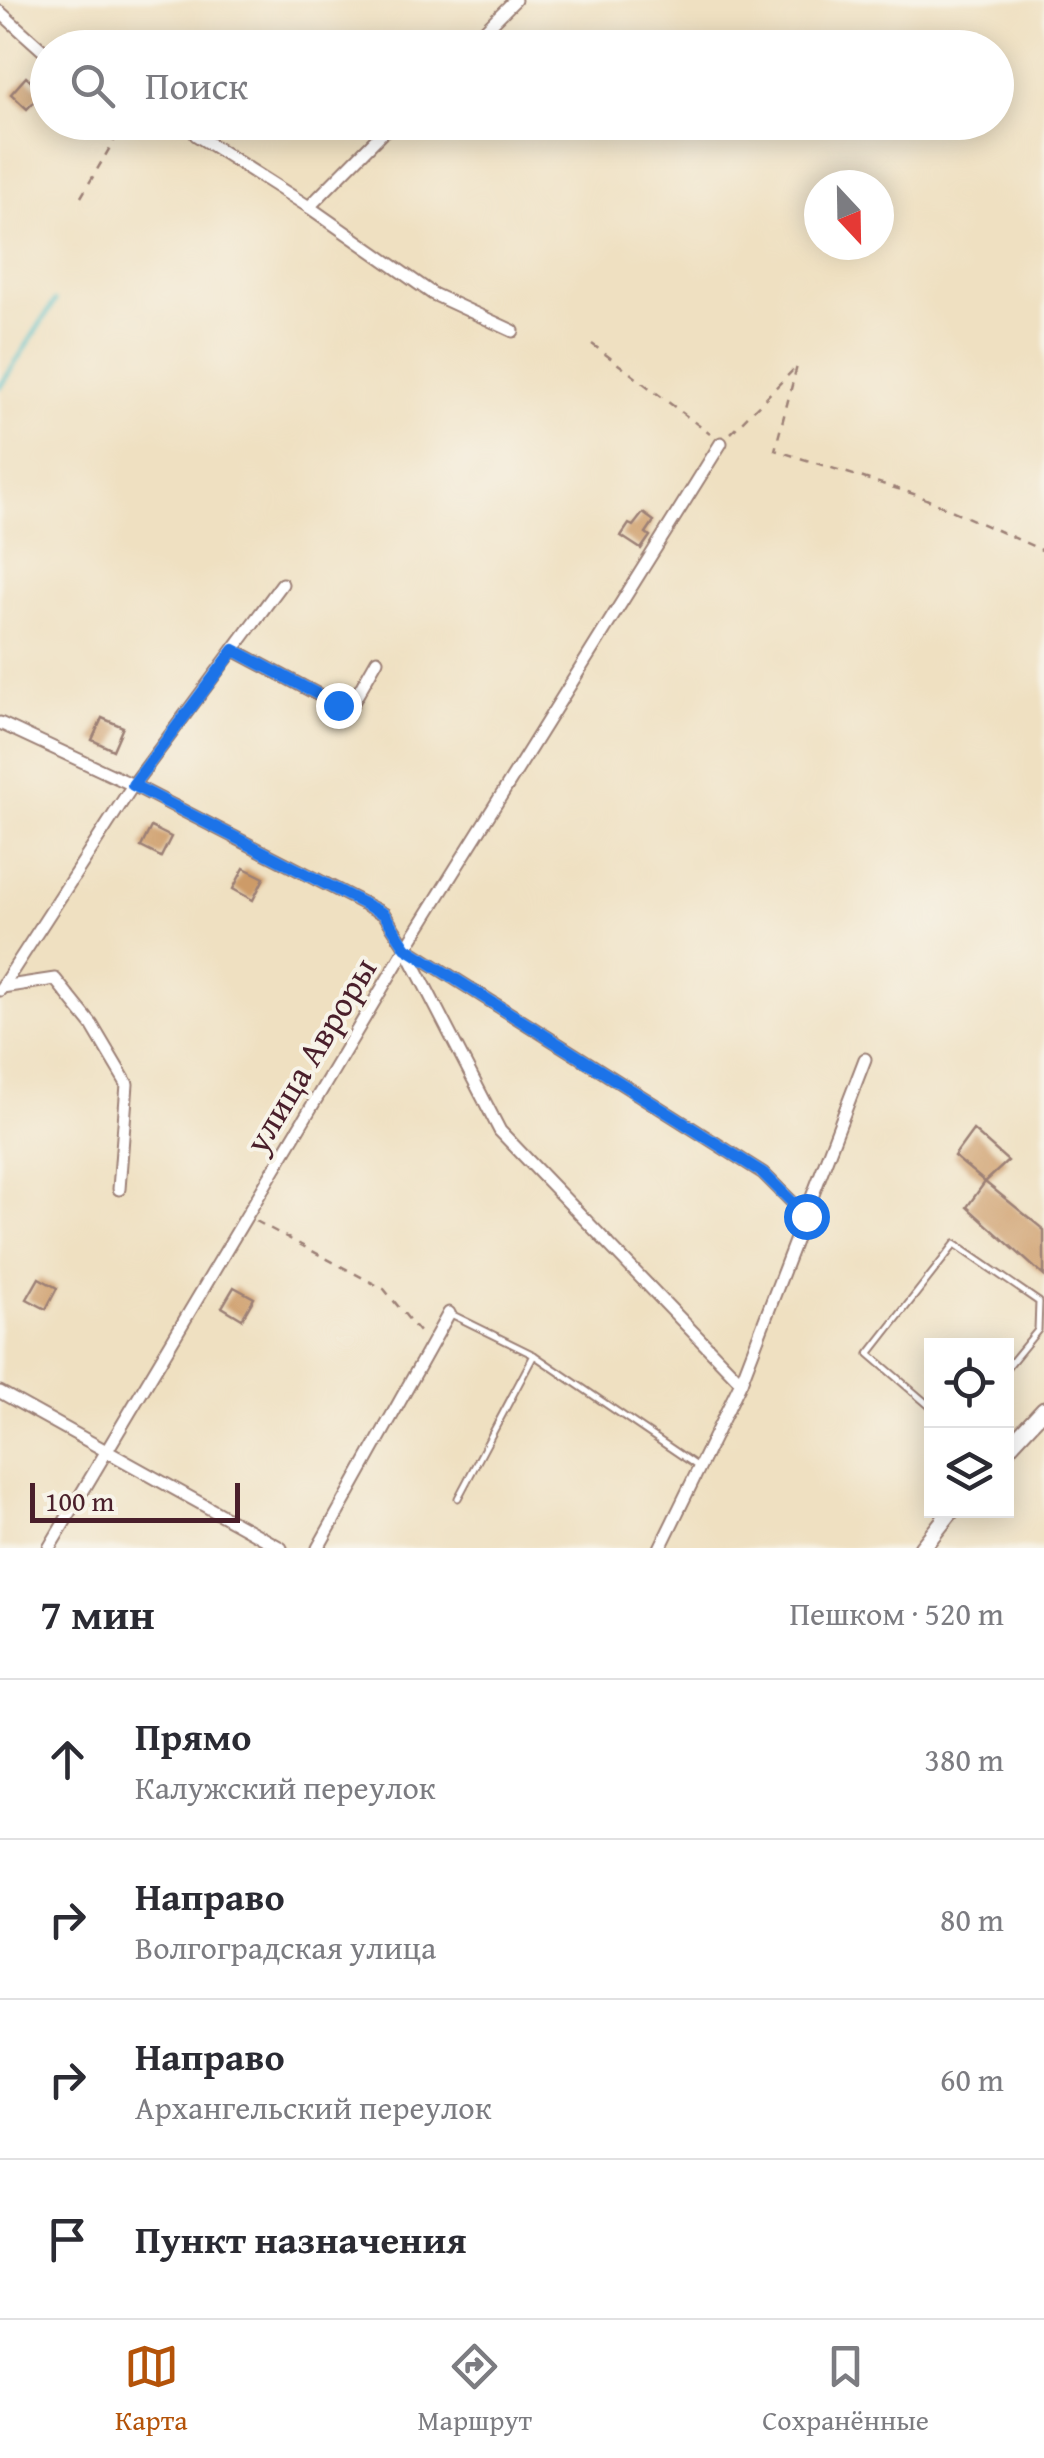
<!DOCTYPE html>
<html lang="ru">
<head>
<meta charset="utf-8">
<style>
	body { margin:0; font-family:"Gentium Book Plus",serif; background:#f2f2f3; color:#2b2b33 }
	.controls { position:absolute; right:30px; bottom:30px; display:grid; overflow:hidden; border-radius:0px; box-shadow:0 5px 25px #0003 }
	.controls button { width:90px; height:90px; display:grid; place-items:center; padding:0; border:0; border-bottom:2px solid #e1e1e2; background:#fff; color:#2b2b33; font:50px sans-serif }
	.compass { position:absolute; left:804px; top:170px; width:90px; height:90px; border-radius:50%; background:#fff; box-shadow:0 5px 25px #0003; rotate:158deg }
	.scale { position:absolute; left:30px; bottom:25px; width:210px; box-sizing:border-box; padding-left:10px; border:5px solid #4a1f2b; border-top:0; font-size:28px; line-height:35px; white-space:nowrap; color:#4a1f2b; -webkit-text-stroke:8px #f7f3e8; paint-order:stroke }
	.stop { position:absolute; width:30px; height:30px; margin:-22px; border:8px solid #1a73e8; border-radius:50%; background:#fff }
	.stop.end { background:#1a73e8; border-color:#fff; box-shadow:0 2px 10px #0008 }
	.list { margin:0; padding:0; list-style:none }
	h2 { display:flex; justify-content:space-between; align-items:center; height:130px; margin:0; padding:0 40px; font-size:42px }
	h2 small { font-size:32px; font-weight:400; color:#7c7c81 }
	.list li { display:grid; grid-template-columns:65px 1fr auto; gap:30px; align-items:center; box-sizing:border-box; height:160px; padding:0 40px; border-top:2px solid #e1e1e2 }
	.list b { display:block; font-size:38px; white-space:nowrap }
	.list p { margin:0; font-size:32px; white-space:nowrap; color:#7c7c81 }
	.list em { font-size:32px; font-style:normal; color:#7c7c81 }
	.icon { flex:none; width:55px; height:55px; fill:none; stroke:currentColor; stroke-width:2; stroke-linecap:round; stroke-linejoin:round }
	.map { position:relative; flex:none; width:1044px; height:1548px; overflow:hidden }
	.search { position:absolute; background:#fff; box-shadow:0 5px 25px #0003; left:30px; right:30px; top:30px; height:110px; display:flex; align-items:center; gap:25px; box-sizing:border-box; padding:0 35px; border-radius:55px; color:#7c7c81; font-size:38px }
	.sheet { height:770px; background:#fff }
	nav { display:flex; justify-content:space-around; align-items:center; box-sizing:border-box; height:140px; border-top:2px solid #e1e1e2; background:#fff; font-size:28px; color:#7c7c81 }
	nav a { display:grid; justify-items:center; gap:5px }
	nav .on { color:#b45309 }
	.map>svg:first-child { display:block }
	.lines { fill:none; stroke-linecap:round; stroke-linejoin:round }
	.stream { stroke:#56c3cb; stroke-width:4 }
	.building { fill:#cd9b68 }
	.lane-casing { stroke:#9c8076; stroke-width:9 }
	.street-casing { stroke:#9c8076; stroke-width:15 }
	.secondary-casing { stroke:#9c8076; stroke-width:19 }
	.path { stroke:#9c8076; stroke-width:2.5; stroke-dasharray:8 8; stroke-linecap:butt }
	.lane { stroke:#fff; stroke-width:5 }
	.street { stroke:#fff; stroke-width:11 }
	.secondary { stroke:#fff; stroke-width:15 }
	.route { stroke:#1a73e8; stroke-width:12 }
	.labels { text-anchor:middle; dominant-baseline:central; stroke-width:8; stroke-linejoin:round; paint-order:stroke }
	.street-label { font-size:35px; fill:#4a1f2b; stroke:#f7f3e8 }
</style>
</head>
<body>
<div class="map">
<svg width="1044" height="1548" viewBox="0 0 1044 1548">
	<rect width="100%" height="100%" fill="#f7f3e8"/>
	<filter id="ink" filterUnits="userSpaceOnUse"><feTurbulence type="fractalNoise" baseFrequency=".01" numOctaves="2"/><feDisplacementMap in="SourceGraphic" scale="20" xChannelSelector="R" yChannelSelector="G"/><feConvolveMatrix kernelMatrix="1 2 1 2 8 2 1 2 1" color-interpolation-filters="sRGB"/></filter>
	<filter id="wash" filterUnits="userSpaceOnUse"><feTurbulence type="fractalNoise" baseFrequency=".0048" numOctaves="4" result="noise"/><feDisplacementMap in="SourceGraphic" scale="40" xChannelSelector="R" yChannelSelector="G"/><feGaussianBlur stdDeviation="2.25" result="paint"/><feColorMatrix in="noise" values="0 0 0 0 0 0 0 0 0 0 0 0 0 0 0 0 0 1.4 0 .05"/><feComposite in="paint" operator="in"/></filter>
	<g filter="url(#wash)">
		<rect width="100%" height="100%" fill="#efe0c1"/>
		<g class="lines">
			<!-- stream -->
			<path class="stream" d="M0 387 55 301"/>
		</g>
		<g id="blocks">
			<!-- building -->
			<g class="building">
				<path d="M26 77 43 92 27 109 11 94Z"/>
				<path d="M643 513 654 521 646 533 650 536 641 549 621 536 629 524 633 526Z"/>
				<path d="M102 718 123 727 113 750 92 740Z"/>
				<path d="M151 827 171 837 161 857 141 847Z"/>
				<path d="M244 868 264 878 253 900 233 889Z"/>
				<path d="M973 1130 1008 1161 985 1182 954 1156Z"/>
				<path d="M985 1182 1044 1230V1276L967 1207Z"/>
				<path d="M39 1278 57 1288 46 1309 27 1299Z"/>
				<path d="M234 1287 254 1298 242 1319 222 1307Z"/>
			</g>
		</g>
	</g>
	<g filter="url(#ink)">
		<use href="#blocks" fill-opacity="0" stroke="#9c8076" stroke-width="2.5"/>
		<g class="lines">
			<!-- lane casing -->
			<g class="lane-casing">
				<g id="lane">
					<path d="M451 1314 534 1355 697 1466"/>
					<path d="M932 1408 869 1354 955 1244 1039 1302 1038 1330 1006 1369"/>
					<path d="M458 1498 534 1355"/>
				</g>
			</g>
			<!-- street casing -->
			<g class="street-casing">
				<g id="street">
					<path d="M0 12 48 55"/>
					<path d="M467 48 515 0"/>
					<path d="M196 135 309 207 433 294 513 331"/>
					<path d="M309 207 393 122"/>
					<path d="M234 650 338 705 352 704 377 660"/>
					<path d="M0 723 133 785 384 914 406 948 763 1173 806 1216"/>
					<path d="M407 951 500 1131 741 1382"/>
					<path d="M2 987 55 979 92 1025 127 1084 119 1189"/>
					<path d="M0 990 133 785 282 584"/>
					<path d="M0 1392 281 1548"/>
					<path d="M49 1548 406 948 721 443"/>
					<path d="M318 1548 449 1313"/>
					<path d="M660 1548 741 1382 865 1059"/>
				</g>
			</g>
			<!-- secondary casing -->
			<g class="secondary-casing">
				<g id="secondary">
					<path d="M1006 1450 1044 1409"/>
					<path d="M922 1548 952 1510"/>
				</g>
			</g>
			<!-- path -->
			<g class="path">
				<path d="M171 122 186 130"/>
				<path d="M81 197 125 122"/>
				<path d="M592 344 710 434"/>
				<path d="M731 433 797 366 775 450 917 495 1044 551"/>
				<path d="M256 1221 384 1289 420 1333"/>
			</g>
			<!-- lane -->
			<use href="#lane" class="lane"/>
			<!-- street -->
			<use href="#street" class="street"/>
			<!-- secondary -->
			<use href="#secondary" class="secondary"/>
		</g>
	</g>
	<g class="lines" filter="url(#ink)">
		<!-- route -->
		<path class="route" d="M338 705 234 650 133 785 384 914 406 948 763 1173 806 1216"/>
	</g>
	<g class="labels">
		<!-- street labels -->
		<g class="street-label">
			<text transform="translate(310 1055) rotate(-59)">улица Авроры</text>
		</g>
	</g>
</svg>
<div class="controls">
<button><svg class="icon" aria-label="locate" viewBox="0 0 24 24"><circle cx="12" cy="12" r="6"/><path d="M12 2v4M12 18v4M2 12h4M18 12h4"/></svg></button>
<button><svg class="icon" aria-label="layers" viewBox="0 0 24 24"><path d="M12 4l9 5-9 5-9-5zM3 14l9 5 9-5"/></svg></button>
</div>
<svg class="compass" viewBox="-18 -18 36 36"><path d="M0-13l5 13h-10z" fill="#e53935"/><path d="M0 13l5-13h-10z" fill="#7c7c81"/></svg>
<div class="scale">100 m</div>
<div class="stop" style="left:806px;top:1216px"></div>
<div class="stop end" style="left:338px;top:705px"></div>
<div class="search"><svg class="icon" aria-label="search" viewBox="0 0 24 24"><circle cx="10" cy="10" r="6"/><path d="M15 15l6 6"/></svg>Поиск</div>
</div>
<section class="sheet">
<h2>7 мин<small>Пешком · 520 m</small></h2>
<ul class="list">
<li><svg class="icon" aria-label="ahead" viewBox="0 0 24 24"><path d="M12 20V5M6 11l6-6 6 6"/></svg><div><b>Прямо</b><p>Калужский переулок</p></div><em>380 m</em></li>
<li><svg class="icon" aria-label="right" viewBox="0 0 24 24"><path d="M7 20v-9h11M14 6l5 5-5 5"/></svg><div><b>Направо</b><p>Волгоградская улица</p></div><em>80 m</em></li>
<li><svg class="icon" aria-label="right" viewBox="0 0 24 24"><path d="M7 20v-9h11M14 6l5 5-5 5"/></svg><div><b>Направо</b><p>Архангельский переулок</p></div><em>60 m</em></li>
<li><svg class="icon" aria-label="arrive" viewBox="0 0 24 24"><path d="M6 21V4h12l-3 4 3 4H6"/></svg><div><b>Пункт назначения</b></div></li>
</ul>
</section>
<nav>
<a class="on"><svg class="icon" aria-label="map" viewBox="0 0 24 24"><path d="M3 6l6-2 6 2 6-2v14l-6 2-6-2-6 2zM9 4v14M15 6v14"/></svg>Карта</a>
<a><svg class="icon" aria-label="directions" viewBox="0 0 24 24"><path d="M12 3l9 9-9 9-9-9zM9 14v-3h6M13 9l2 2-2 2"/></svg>Маршрут</a>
<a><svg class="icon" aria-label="saved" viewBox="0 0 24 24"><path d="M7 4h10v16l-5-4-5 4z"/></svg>Сохранённые</a>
</nav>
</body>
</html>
